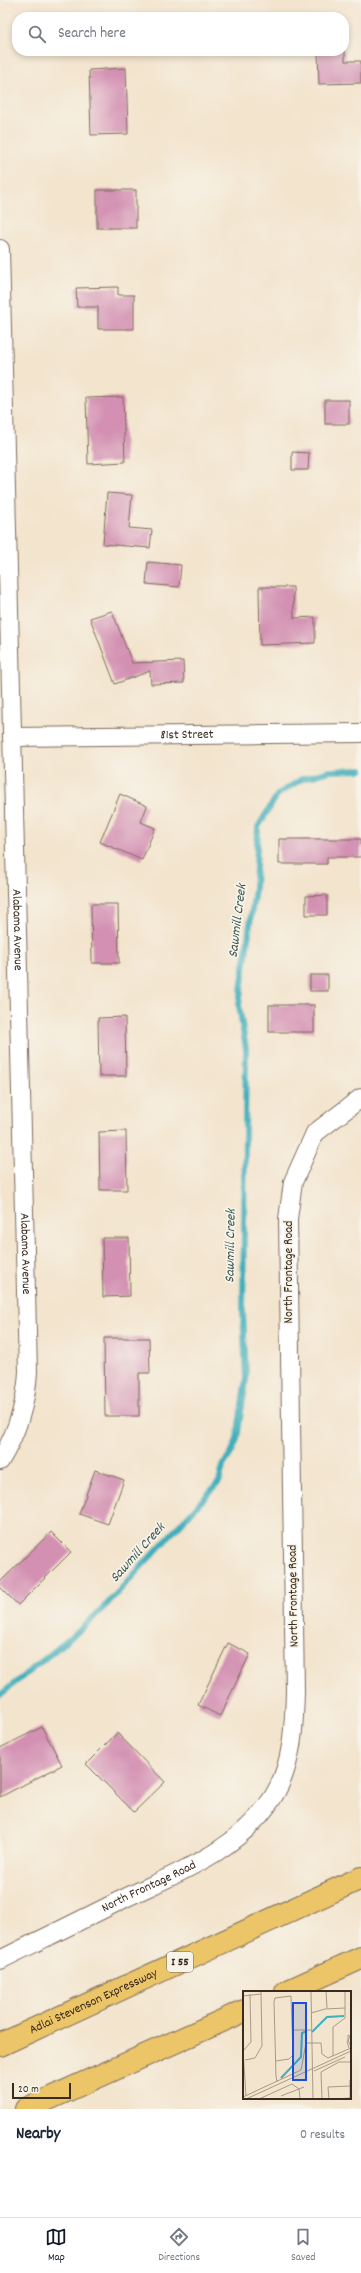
<!DOCTYPE html>
<html lang="en">
<head>
<meta charset="utf-8">
<style>
	body { margin:0; font-family:Dekko,sans-serif; background:#f6f6f7; color:#1f2937 }
	.scale { position:absolute; left:12px; bottom:10px; width:59px; box-sizing:border-box; padding-left:4px; border:2px solid #3b2a1e; border-top:0; font-size:11px; line-height:14px; white-space:nowrap; color:#3b2a1e; -webkit-text-stroke:3px #f7f3e8; paint-order:stroke }
	.list { margin:0; padding:0; list-style:none }
	h2 { display:flex; justify-content:space-between; align-items:center; height:52px; margin:0; padding:0 16px; font-size:17px }
	h2 small { font-size:13px; font-weight:400; color:#747a83 }
	.icon { flex:none; width:22px; height:22px; fill:none; stroke:currentColor; stroke-width:2; stroke-linecap:round; stroke-linejoin:round }
	.map { position:relative; flex:none; width:361px; height:2109px; overflow:hidden }
	.search { position:absolute; background:#fff; box-shadow:0 2px 6px #0003; left:12px; right:12px; top:12px; height:44px; display:flex; align-items:center; gap:10px; box-sizing:border-box; padding:0 14px; border-radius:16px; color:#747a83; font-size:15px }
	.sheet { height:108px; background:#fff }
	nav { display:flex; justify-content:space-around; align-items:center; box-sizing:border-box; height:56px; border-top:1px solid #e0e1e3; background:#fff; font-size:11px; color:#747a83 }
	nav a { display:grid; justify-items:center; gap:2px }
	nav .on { color:#111827 }
	.map>svg:first-child { display:block }
	.lines { fill:none; stroke-linecap:round; stroke-linejoin:round }
	.stream { stroke:#40afbc; stroke-width:6 }
	.building { fill:#d390b2 }
	.minor-casing { stroke:#7b6b5b; stroke-width:20 }
	.motorway-casing { stroke:#7b6b5b; stroke-width:24 }
	.minor { stroke:#fff; stroke-width:18 }
	.motorway { stroke:#ecc569; stroke-width:22 }
	.labels { text-anchor:middle; dominant-baseline:central; stroke-width:3.5; stroke-linejoin:round; paint-order:stroke }
	.shield { fill:#f7f3e8; stroke:#73665b; stroke-width:1 }
	.shield-label { font-size:12px; font-weight:bold; fill:#3b2a1e }
	.street-label { font-size:13px; fill:#3b2a1e; stroke:#f7f3e8 }
	.water-label { font-size:14px; font-style:italic; fill:#3d5955; stroke:#f7f3e8 }
	.inset-river { fill:none; stroke:#40afbc; stroke-width:2 }
	.inset-road { fill:none; stroke:#a99a87; stroke-width:1 }
	.view { fill:#1d4ed8; fill-opacity:0.15; stroke:#1d4ed8; stroke-width:2 }
	.inset-edge { fill:none; stroke:#3b2a1e; stroke-width:2 }
</style>
</head>
<body>
<div class="map">
<svg width="361" height="2109" viewBox="0 0 361 2109">
	<rect width="100%" height="100%" fill="#f7f3e8"/>
	<filter id="ink" filterUnits="userSpaceOnUse"><feTurbulence type="fractalNoise" baseFrequency=".025" numOctaves="2"/><feDisplacementMap in="SourceGraphic" scale="8" xChannelSelector="R" yChannelSelector="G"/><feConvolveMatrix kernelMatrix="1 2 1 2 8 2 1 2 1" color-interpolation-filters="sRGB"/></filter>
	<filter id="wash" filterUnits="userSpaceOnUse"><feTurbulence type="fractalNoise" baseFrequency=".012" numOctaves="4" result="noise"/><feDisplacementMap in="SourceGraphic" scale="16" xChannelSelector="R" yChannelSelector="G"/><feGaussianBlur stdDeviation="0.9" result="paint"/><feColorMatrix in="noise" values="0 0 0 0 0 0 0 0 0 0 0 0 0 0 0 0 0 1.4 0 .05"/><feComposite in="paint" operator="in"/></filter>
	<g filter="url(#wash)">
		<rect width="100%" height="100%" fill="#f3e4cd"/>
		<g class="lines">
			<!-- stream -->
			<path class="stream" d="M0 1695 80 1630 108 1603 219 1482 223 1466 232 1452 237 1439 246 1378 243 1312 246 1049 239 1005 255 888 258 827 278 794 302 779 330 771 361 770"/>
		</g>
		<g id="blocks">
			<!-- building -->
			<g class="building">
				<path d="M318 51H345V61H361V83L319 84Z"/>
				<path d="M126 68 128 134 91 135 89 70Z"/>
				<rect x="97" y="190" width="39" height="38"/>
				<path d="M118 287V295H134V329H98V307H77L76 288Z"/>
				<path d="M123 397 125 462 88 464 86 398Z"/>
				<rect x="325" y="400" width="24" height="24"/>
				<path d="M292 452 309 453 308 470H292Z"/>
				<path d="M107 493 132 495 129 528 152 530 150 548 103 544Z"/>
				<path d="M148 562 181 565 179 587 146 584Z"/>
				<path d="M259 587H293L294 618 315 617V643L260 645Z"/>
				<path d="M112 611 132 663 183 661 184 683 151 684 150 671 115 684 90 618Z"/>
				<path d="M120 794 147 806 141 822 155 828 142 860 100 842Z"/>
				<path d="M279 839H361V857H327V864H279Z"/>
				<path d="M327 895V915H306V896Z"/>
				<path d="M91 904H118L119 963H92Z"/>
				<rect x="310" y="975" width="18" height="16"/>
				<rect x="269" y="1005" width="45" height="27"/>
				<path d="M125 1017 126 1076H99L98 1018Z"/>
				<path d="M126 1131 127 1190H100L99 1132Z"/>
				<path d="M102 1238H129L130 1296 103 1297Z"/>
				<path d="M104 1338H149L150 1373H139V1416H105Z"/>
				<path d="M95 1470 124 1480 108 1524 79 1514Z"/>
				<path d="M51 1532 71 1552 18 1605 0 1587V1582Z"/>
				<path d="M228 1643 250 1654 220 1716 198 1705Z"/>
				<path d="M42 1727 62 1765 0 1797V1748Z"/>
				<path d="M117 1733 165 1782 134 1812 86 1764Z"/>
			</g>
		</g>
	</g>
	<g filter="url(#ink)">
		<use href="#blocks" fill-opacity="0" stroke="#7b6b5b" stroke-width="1"/>
		<g class="lines">
			<!-- minor casing -->
			<g class="minor-casing">
				<g id="minor">
					<path id="s1" d="M0 249 28 1372C26 1405 17 1433 0 1461"/>
					<path id="s2" d="M12 737 361 733"/>
					<path id="s3" d="M0 1960C42 1939 84 1919 125 1898 179 1872 240 1850 273 1797 293 1765 294 1726 295 1691L288 1219 293 1182 315 1133 361 1098"/>
				</g>
			</g>
			<!-- motorway casing -->
			<g class="motorway-casing">
				<g id="motorway">
					<path d="M286 1992 361 1958"/>
					<path id="s4" d="M0 2045 361 1878"/>
					<path d="M26 2109 244 2011"/>
				</g>
			</g>
			<!-- minor -->
			<use href="#minor" class="minor"/>
			<!-- motorway -->
			<use href="#motorway" class="motorway"/>
		</g>
	</g>
	<g class="labels">
		<!-- shield labels -->
		<rect class="shield" x="167" y="1952" width="26" height="20" rx="3"/>
		<g class="shield-label">
			<text x="180" y="1962">I 55</text>
		</g>
		<!-- street labels -->
		<g class="street-label">
			<text stroke="none"><textPath href="#s2" startOffset="175">81st Street</textPath></text>
			<text stroke="none"><textPath href="#s1" startOffset="681">Alabama Avenue</textPath></text>
			<text stroke="none"><textPath href="#s1" startOffset="1005">Alabama Avenue</textPath></text>
			<text transform="translate(289 1272) rotate(-90)">North Frontage Road</text>
			<text transform="translate(294 1596) rotate(-91)">North Frontage Road</text>
			<text stroke="none"><textPath href="#s3" startOffset="166">North Frontage Road</textPath></text>
			<text stroke="none"><textPath href="#s4" startOffset="103">Adlai Stevenson Expressway</textPath></text>
		</g>
		<!-- water labels -->
		<g class="water-label">
			<text transform="translate(238 921) rotate(-83)">Sawmill Creek</text>
			<text transform="translate(231 1246) rotate(-89)">Sawmill Creek</text>
			<text transform="translate(138 1553) rotate(-48)">Sawmill Creek</text>
		</g>
	</g>
	<!-- overview -->
	<g transform="translate(243 1991)">
		<rect width="108" height="108" fill="#f3e4cd"/>
		<path class="inset-river" d="M69 41 84 26 101 25M38 87 58 66 59 42 64 40"/>
		<path class="inset-road" d="M68 0 70 108M83 0 84 17M0 5 18 3M68 22 82 18 102 17M50 39H69M106 57 104 51 105 50V49L107 46V45L105 44V49L108 56M0 60 8 51 7 3M0 60 3 105M90 65V36L102 27V0M2 69 12 67 19 55 18 0M33 70 46 68 50 64 48 5 32 7 31 11 33 85 34 91M71 80 102 66M107 89V108M85 96 107 95M85 96 86 108M38 105 61 96M0 106 58 79 63 52H78L79 63 85 67 108 57M3 108 108 60M16 108 49 93 56 98 57 108M79 108 78 81 96 71H108M91 108 107 107"/>
		<path class="view" d="M50 12H63V89H50Z"/>
		<rect width="108" height="108" class="inset-edge"/>
	</g>
</svg>
<div class="scale">20 m</div>
<div class="search"><svg class="icon" aria-label="search" viewBox="0 0 24 24"><circle cx="10" cy="10" r="6"/><path d="M15 15l6 6"/></svg>Search here</div>
</div>
<section class="sheet">
<h2>Nearby<small>0 results</small></h2>
<ul class="list">
</ul>
</section>
<nav>
<a class="on"><svg class="icon" aria-label="map" viewBox="0 0 24 24"><path d="M3 6l6-2 6 2 6-2v14l-6 2-6-2-6 2zM9 4v14M15 6v14"/></svg>Map</a>
<a><svg class="icon" aria-label="directions" viewBox="0 0 24 24"><path d="M12 3l9 9-9 9-9-9zM9 14v-3h6M13 9l2 2-2 2"/></svg>Directions</a>
<a><svg class="icon" aria-label="saved" viewBox="0 0 24 24"><path d="M7 4h10v16l-5-4-5 4z"/></svg>Saved</a>
</nav>
</body>
</html>
